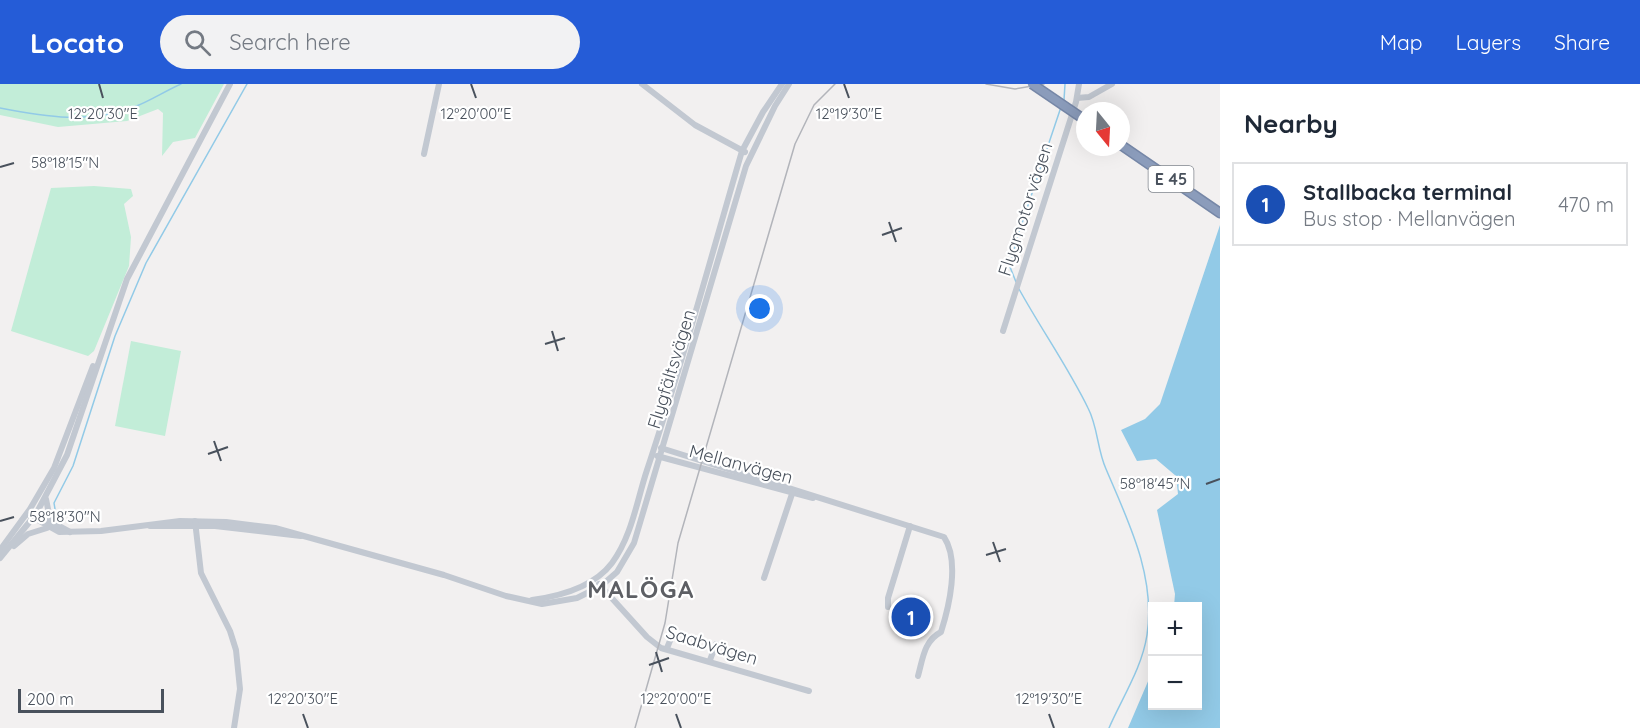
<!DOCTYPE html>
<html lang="en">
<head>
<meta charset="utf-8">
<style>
	body { margin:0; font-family:Quicksand,sans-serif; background:#f2f2f3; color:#1f2937 }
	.controls { position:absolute; right:18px; bottom:18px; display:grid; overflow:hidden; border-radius:0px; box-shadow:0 6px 24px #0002 }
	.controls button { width:54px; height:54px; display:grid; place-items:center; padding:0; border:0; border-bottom:2px solid #e0e1e3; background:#fff; color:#1f2937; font:30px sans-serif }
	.compass { position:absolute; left:1076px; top:18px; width:54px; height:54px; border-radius:50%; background:#fff; box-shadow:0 6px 24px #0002; rotate:162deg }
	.scale { position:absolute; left:18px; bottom:15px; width:146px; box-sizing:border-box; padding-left:6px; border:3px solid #49515c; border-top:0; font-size:16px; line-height:21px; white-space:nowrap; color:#49515c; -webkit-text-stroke:4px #fff; paint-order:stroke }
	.you { position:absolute; left:760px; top:225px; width:21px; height:21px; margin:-15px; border:4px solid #fff; border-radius:50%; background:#1a73e8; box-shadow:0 0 0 9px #1a73e833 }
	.badge { display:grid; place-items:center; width:39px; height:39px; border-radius:50%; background:#255cd7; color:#fff; font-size:20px; font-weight:700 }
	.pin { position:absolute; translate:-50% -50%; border:3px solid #fff; box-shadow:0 2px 6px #0006 }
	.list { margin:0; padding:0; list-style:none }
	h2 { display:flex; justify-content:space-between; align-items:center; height:78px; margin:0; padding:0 24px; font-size:26px }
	h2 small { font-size:20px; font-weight:400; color:#747a83 }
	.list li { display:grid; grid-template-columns:39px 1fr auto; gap:18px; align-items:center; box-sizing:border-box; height:84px; margin:0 12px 12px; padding:0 12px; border:2px solid #e0e1e3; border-radius:0px }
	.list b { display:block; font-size:22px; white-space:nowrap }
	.list p { margin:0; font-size:20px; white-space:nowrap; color:#747a83 }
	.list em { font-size:20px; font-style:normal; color:#747a83 }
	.icon { flex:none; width:33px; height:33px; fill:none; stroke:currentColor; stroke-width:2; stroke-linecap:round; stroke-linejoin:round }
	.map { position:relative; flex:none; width:1220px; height:644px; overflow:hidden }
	header { display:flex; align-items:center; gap:36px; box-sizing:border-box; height:84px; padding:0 30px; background:#255cd7; color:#fff }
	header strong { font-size:28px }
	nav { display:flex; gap:33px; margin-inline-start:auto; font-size:21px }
	.search { width:420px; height:54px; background:#f2f2f3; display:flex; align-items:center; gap:15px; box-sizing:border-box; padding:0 21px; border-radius:33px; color:#747a83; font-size:22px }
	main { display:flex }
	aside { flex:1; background:#fff }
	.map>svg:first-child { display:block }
	.green { fill:#c2edd8 }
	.water { fill:#92cae7 }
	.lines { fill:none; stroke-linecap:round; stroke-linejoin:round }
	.stream { stroke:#92cae7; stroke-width:1.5 }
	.highway-casing { stroke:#7687a7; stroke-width:11 }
	.minor { stroke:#c2c8d1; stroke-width:6 }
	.highway { stroke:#8b9cbb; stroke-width:8 }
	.rail { stroke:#b2b4ba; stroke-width:1.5 }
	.highway-bridge-casing { stroke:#7687a7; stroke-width:11; stroke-linecap:butt }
	.highway-bridge { stroke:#8b9cbb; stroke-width:8 }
	.ticks { fill:none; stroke:#49515c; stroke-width:2 }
	.labels { text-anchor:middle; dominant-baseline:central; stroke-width:4.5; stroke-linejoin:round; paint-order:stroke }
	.shield { fill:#fff; stroke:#80858d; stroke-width:1.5 }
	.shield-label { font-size:16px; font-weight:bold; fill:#49515c }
	.street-label { font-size:18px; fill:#49515c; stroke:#fff }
	.district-label { font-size:24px; font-weight:bold; letter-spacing:1.5px; fill:#5d5f64; stroke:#fff }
	.ticks-label { font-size:15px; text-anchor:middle; fill:#49515c; stroke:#fff; stroke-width:4.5; stroke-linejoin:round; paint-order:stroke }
</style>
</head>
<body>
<header>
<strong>Locato</strong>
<div class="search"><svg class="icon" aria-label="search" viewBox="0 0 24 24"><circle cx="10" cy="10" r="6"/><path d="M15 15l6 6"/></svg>Search here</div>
<nav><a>Map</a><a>Layers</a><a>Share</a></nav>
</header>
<main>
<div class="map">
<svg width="1220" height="644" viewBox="0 0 1220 644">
	<rect width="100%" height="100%" fill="#f2f0f0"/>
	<!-- green -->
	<g class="green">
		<path d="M0 0H224L195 54 173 58 162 72 163 29 158 25 127 37 58 43 0 31Z"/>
		<path d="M94 102 131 105 133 112 124 120 131 153 129 182 94 267 88 272 11 247 51 104Z"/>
		<path d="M131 257 181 267 165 352 115 342Z"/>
	</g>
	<!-- water -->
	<path class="water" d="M1220 141V644H1128L1152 588V622H1198V522H1174L1175 510 1157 426 1178 410 1176 392 1156 375 1137 377 1121 346 1145 335 1160 320Z"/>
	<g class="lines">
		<!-- stream -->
		<g class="stream">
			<path d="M1064 16 1065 0"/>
			<path d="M0 24C46 33 89 40 134 23 150 17 165 7 181 0"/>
			<path d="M1016 198 1010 183 1017 154 1061 23"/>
			<path d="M1019 205C1041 245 1068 283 1088 324 1098 343 1097 365 1106 385 1128 437 1156 492 1147 551 1142 584 1122 614 1109 644"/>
			<path d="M55 425 54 419 73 382 115 252 146 179 247 0"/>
		</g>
		<!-- highway casing -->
		<g class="highway-casing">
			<path id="highway" d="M1121 61 1220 129"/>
		</g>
		<!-- minor -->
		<g class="minor">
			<path d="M642 0 695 41 745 68"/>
			<path d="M1077 14 1089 13 1112 0"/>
			<path d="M424 70 439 0"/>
			<path d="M1003 247 1076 18 1079 0"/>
			<path d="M661 364 944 453C960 477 949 523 941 548 924 557 923 574 918 592"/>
			<path d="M657 372 813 414"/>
			<path d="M46 415 49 430 58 439"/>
			<path d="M35 429 70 448"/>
			<path d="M27 430 59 448 101 447 180 437 226 438 275 444 444 491 506 512 542 520 577 514 601 502 617 488 634 459 746 82 775 22 789 0"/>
			<path d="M195 437 201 489 230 547 236 566 240 605 234 644"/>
			<path d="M150 442H215L301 452"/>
			<path d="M14 462 28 450 47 444"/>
			<path d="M0 466 30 425 54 384 93 282"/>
			<path d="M0 474 36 430 67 371 127 195 230 0"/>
			<path d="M764 494 793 407"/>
			<path d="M599 500 647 553 661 564 809 607"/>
			<path d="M532 516C561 512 594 503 612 479 632 452 637 416 647 386 682 281 711 173 742 67L763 28 782 0"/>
			<path d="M888 523V514L910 442"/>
			<path d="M667 564 672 552"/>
			<path d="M710 576 716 560"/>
		</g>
		<!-- highway -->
		<use href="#highway" class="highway"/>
		<!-- rail -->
		<g class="rail">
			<path d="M986 0 1015 5 1044 0"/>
			<path d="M635 644 665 539 678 459 795 60 814 21 835 0"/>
		</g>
		<!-- highway-bridge casing -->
		<g class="highway-bridge-casing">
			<path id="highway-bridge" d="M1032 0 1085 36"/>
		</g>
		<!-- highway-bridge -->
		<use href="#highway-bridge" class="highway-bridge"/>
	</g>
	<!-- ticks -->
	<path class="ticks" d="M99 0 103 14M471 0 476 14M844 0 849 14M0 83 14 79M889 138 896 158M882 151 902 144M552 247 558 267M545 260 565 254M214 357 221 377M208 370 228 363M1206 400 1220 395M0 437 14 433M993 458 1000 478M986 471 1006 465M656 568 662 588M649 581 669 574M303 630 308 644M676 630 681 644M1049 630 1054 644"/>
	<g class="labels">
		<!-- shield labels -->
		<rect class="shield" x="1148.5" y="82" width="45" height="26" rx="4.5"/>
		<g class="shield-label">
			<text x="1171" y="95">E 45</text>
		</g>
		<!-- street labels -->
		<g class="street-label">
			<text transform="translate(1025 125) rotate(-72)">Flygmotorvägen</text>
			<text transform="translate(671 285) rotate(-73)">Flygfältsvägen</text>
			<text transform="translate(741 380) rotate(15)">Mellanvägen</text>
			<text transform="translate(712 561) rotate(17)">Saabvägen</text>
		</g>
		<!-- district labels -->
		<g class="district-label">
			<text x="641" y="505">MALÖGA</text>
		</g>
	</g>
	<g class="ticks-label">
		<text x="103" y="35">12°20'30"E</text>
		<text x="476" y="35">12°20'00"E</text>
		<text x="849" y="35">12°19'30"E</text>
		<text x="65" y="84">58°18'15"N</text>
		<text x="1155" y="405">58°18'45"N</text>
		<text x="65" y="438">58°18'30"N</text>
		<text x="303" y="620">12°20'30"E</text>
		<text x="676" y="620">12°20'00"E</text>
		<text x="1049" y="620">12°19'30"E</text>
	</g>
</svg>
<div class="controls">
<button>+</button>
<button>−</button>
</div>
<svg class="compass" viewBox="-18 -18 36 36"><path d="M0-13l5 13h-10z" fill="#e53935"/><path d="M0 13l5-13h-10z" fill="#747a83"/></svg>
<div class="scale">200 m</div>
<div class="you"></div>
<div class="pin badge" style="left:911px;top:533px;background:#1a4fb4">1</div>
</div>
<aside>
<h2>Nearby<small></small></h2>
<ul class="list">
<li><span class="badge" style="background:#1a4fb4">1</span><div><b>Stallbacka terminal</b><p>Bus stop · Mellanvägen</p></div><em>470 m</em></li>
</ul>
</aside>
</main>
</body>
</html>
